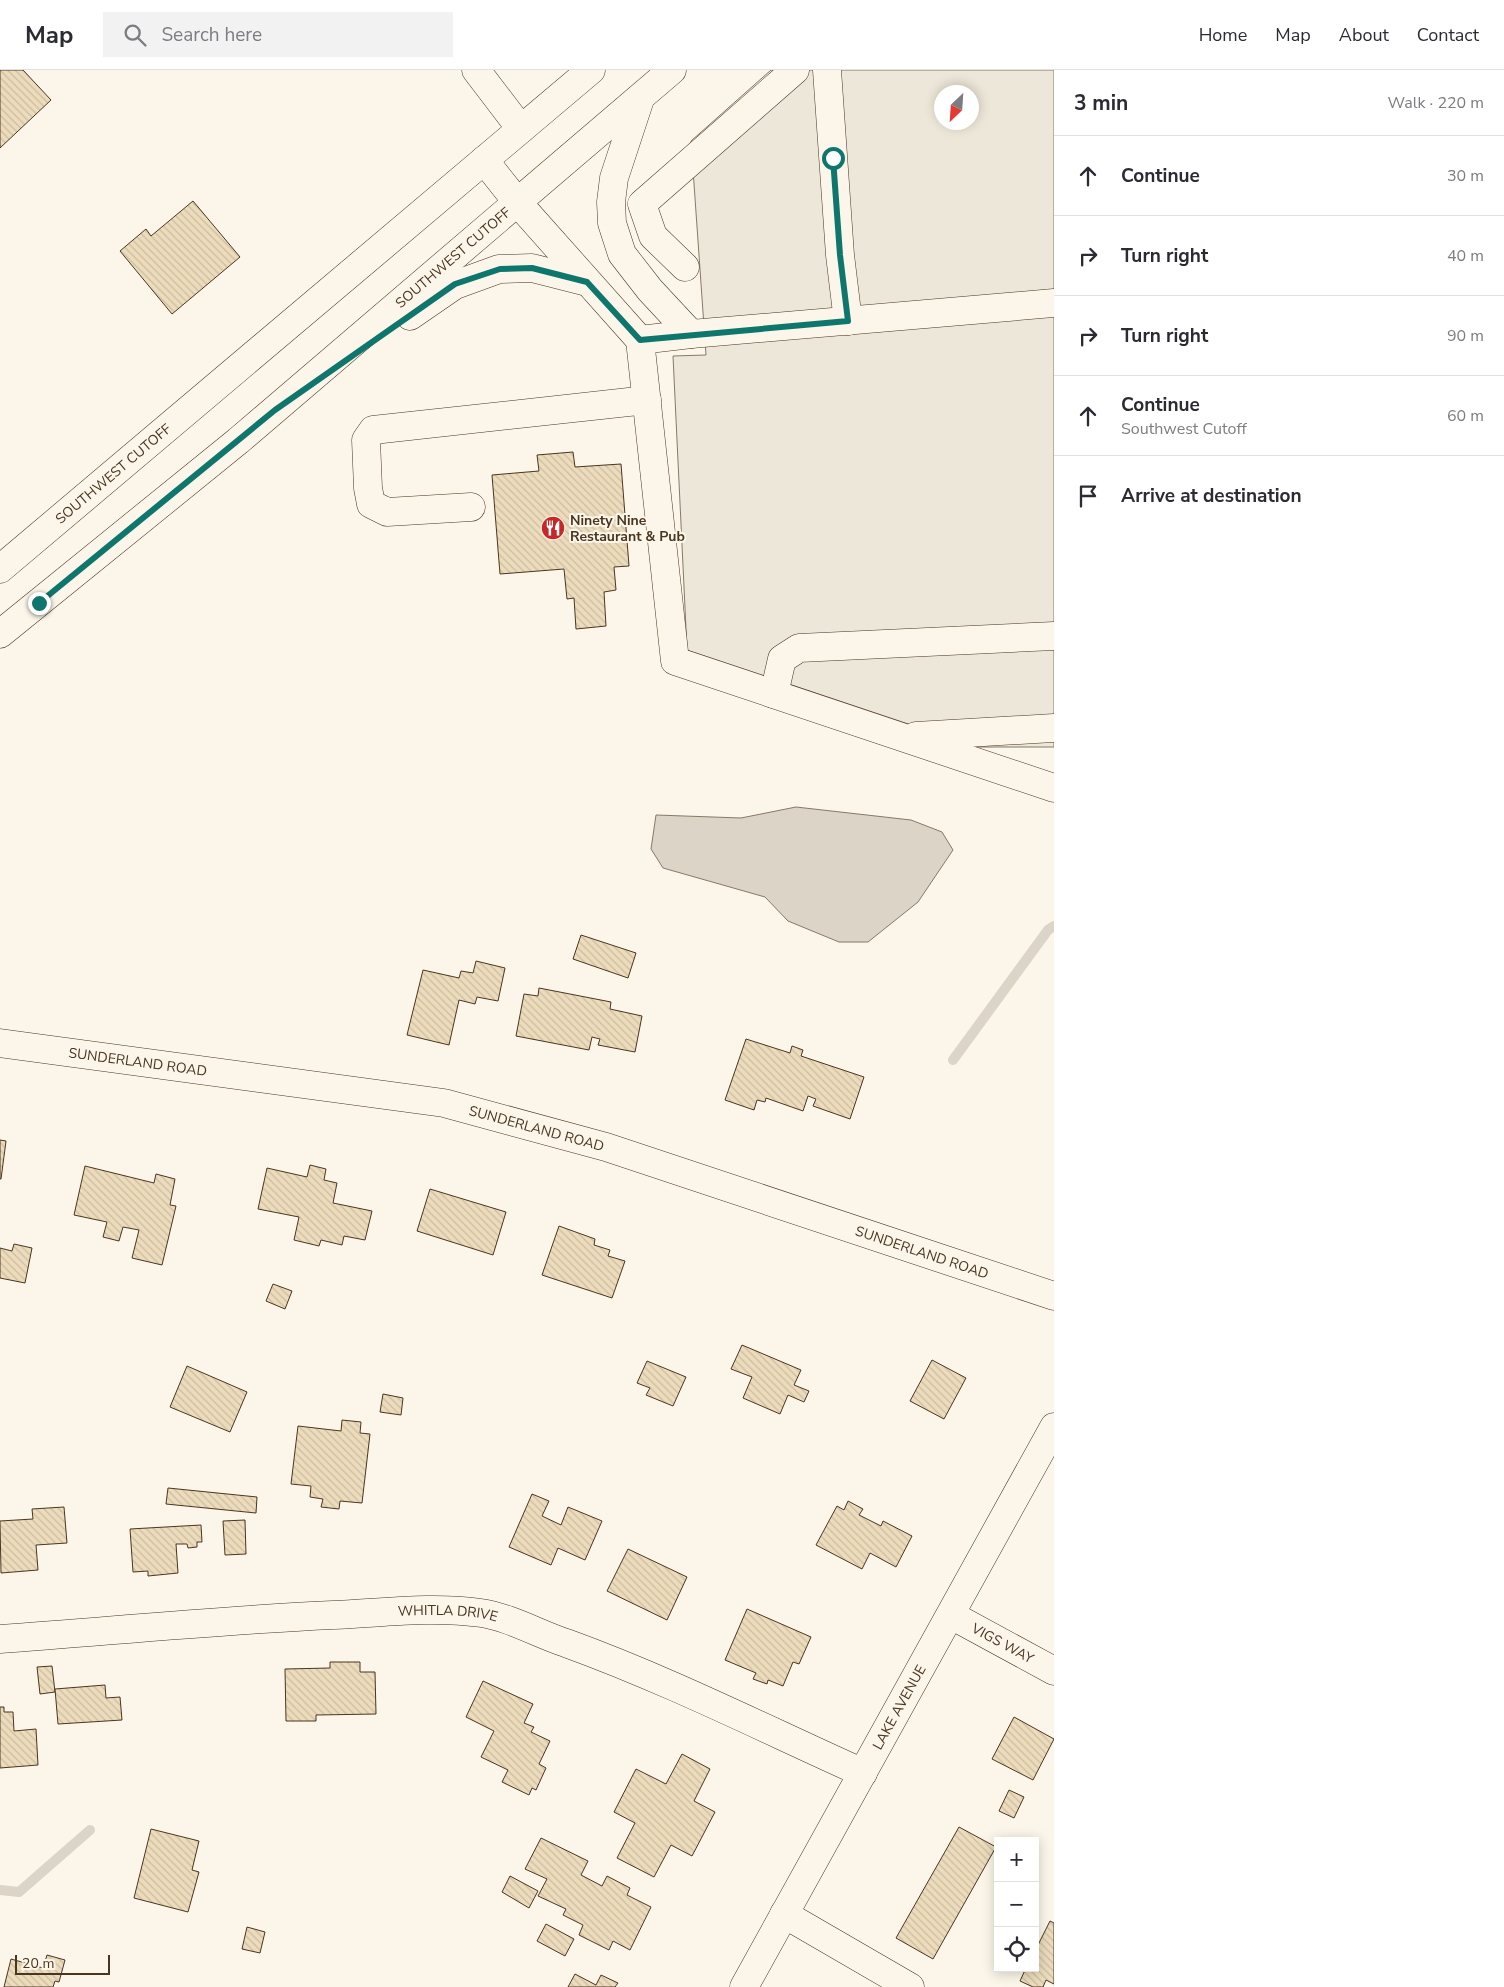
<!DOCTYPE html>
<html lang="en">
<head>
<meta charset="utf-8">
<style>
	body { margin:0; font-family:"Nunito Sans",sans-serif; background:#f2f2f3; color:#2b2b33 }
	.controls { position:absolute; right:15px; bottom:15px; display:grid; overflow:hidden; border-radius:0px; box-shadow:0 2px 12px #0003 }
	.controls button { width:45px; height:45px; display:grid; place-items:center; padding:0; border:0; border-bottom:1px solid #e1e1e2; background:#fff; color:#2b2b33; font:25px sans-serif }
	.compass { position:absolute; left:934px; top:15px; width:45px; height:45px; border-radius:50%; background:#fff; box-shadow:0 2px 12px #0003; rotate:205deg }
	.scale { position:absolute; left:15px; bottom:12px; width:95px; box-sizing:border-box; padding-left:5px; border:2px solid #4a3520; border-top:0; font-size:14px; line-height:18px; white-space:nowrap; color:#4a3520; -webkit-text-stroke:4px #fbf6e9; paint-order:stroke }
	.stop { position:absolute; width:15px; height:15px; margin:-11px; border:4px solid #0f766e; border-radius:50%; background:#fff }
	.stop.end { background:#0f766e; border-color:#fff; box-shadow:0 1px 5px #0008 }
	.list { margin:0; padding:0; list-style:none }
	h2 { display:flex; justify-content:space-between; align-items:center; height:65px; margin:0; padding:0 20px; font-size:21px }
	h2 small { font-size:16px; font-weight:400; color:#7c7c81 }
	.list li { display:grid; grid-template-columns:32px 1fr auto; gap:15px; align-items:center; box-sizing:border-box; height:80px; padding:0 20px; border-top:1px solid #e1e1e2 }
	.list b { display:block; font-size:19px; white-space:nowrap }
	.list p { margin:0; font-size:16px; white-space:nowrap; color:#7c7c81 }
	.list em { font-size:16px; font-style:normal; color:#7c7c81 }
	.icon { flex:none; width:28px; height:28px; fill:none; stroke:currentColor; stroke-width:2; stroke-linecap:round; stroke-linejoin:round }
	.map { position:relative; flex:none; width:1054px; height:1917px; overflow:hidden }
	header { display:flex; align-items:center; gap:30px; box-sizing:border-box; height:70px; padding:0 25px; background:#fff; border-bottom:1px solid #e1e1e2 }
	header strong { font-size:24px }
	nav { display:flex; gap:28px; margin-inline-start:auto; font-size:18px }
	.search { width:350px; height:45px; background:#f2f2f3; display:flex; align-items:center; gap:12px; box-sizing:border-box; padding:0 18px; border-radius:0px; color:#7c7c81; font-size:19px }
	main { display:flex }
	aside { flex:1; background:#fff }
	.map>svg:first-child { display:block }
	.parking { fill:#ede7d9; stroke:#887966; fill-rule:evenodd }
	.water { fill:#dcd4c6; stroke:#887966 }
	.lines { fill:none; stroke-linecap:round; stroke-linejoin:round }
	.stream { stroke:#dcd4c6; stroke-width:10 }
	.building { fill:url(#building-back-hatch); stroke:#4a3520 }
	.minor-casing { stroke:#4a3520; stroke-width:29 }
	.major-casing { stroke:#4a3520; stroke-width:29 }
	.minor { stroke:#fbf6e9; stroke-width:28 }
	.major { stroke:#fbf6e9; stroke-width:28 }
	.route { stroke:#0f766e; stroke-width:6 }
	.labels { text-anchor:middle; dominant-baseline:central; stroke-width:4; stroke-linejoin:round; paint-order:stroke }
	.street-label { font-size:14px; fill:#4a3520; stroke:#fbf6e9 }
	.poi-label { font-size:14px; font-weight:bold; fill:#4a3520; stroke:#fbf6e9; text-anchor:start }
</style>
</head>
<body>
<header>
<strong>Map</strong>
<div class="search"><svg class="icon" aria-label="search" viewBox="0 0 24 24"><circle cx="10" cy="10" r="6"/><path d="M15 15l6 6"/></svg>Search here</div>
<nav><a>Home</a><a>Map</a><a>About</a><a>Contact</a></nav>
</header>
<main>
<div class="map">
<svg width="1054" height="1917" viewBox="0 0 1054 1917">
	<defs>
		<pattern id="building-back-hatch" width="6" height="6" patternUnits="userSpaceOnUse" patternTransform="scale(1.25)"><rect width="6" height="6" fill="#ecdcbc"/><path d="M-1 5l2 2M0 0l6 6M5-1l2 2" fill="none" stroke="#ccbda1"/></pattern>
	</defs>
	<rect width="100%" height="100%" fill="#fbf6e9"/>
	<!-- parking -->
	<path class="parking" d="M771 0H1054V677H977L687 580 673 286 706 285 691 71ZM942 22H972V52H942Z"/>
	<!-- water -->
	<path class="water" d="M796 737 911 750 942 762 953 780 918 832 868 872H839L788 851 765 827 663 798 651 779 656 745 741 748Z"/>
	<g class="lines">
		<!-- stream -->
		<g class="stream">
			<path d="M953 990 1048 860 1054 856"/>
			<path d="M0 1820 19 1822 90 1760"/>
		</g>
	</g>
	<!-- building -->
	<g class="building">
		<path d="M0 0H23L51 30 0 78Z"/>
		<path d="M193 131 240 187 172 244 120 181 146 159 151 166Z"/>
		<path d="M573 382 575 397 621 394 629 496 614 497 616 520 604 522 606 556 576 559 574 528 567 529 564 499 500 504 492 405 539 401 537 385Z"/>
		<path d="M581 865 636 883 628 908 573 889Z"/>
		<path d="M476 891 505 898 498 931 477 927 475 934 459 930 449 975 407 965 423 900 459 908 461 901 473 903Z"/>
		<path d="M539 918 611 932 610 939 642 946 635 982 598 975 600 969 592 967 589 980 516 966 524 924 538 926Z"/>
		<path d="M746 969 790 983 792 976 803 980 801 986 864 1007 850 1049 813 1036 816 1029 808 1026 803 1041 766 1028 765 1032 757 1030 754 1040 725 1030Z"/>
		<path d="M0 1070 6 1071 1 1109H0Z"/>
		<path d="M310 1095 326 1099 324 1110 337 1113 333 1133 372 1141 365 1170 344 1166 342 1175 321 1170 319 1176 294 1170 299 1147 258 1139 267 1098 307 1107Z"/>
		<path d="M85 1096 154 1113 156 1104 175 1109 170 1135 176 1136 162 1195 132 1188 139 1160 123 1157 119 1171 103 1167 107 1152 74 1145Z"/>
		<path d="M430 1119 506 1142 493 1185 417 1161Z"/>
		<path d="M559 1156 595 1169 594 1175 610 1180 608 1186 625 1191 612 1228 542 1205Z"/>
		<path d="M14 1174 32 1178 25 1213 0 1208V1178L12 1181Z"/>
		<path d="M273 1214 292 1221 285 1239 266 1231Z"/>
		<path d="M742 1275 801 1300 794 1315 809 1321 804 1332 788 1325 780 1344 743 1328 752 1307 731 1299Z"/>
		<path d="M932 1290 966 1308 944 1349 910 1331Z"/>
		<path d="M647 1291 686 1307 673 1336 646 1325 650 1318 637 1313Z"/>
		<path d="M187 1296 247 1322 230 1362 170 1337Z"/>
		<path d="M383 1324 403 1328 401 1345 380 1342Z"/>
		<path d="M342 1350 361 1352 360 1363 370 1364 362 1433 340 1431 339 1439 321 1437 323 1429 310 1427 311 1416 291 1414 298 1356 341 1361Z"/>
		<path d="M168 1418 257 1427 256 1443 166 1434Z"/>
		<path d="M532 1424 549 1431 542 1446 561 1455 568 1437 602 1451 585 1490 558 1478 551 1495 509 1477Z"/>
		<path d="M848 1431 863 1439 859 1445 881 1456 883 1451 912 1466 896 1497 870 1483 862 1499 816 1475 837 1436 844 1440Z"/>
		<path d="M64 1437 67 1473 36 1475 38 1500 1 1503 0 1451 33 1449 32 1439Z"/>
		<path d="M245 1450 246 1484 225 1485 223 1451Z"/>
		<path d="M201 1455 202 1472H197V1477L188 1478 187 1474H176L178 1503 148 1506V1501L133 1502 130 1459Z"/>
		<path d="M628 1479 687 1507 667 1550 607 1521Z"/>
		<path d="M747 1539 811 1567 799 1594 793 1592 783 1616 768 1610 767 1614 753 1609 756 1603 725 1590Z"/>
		<path d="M330 1592H360V1602H375L376 1644 316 1645V1651H286L285 1599 330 1598Z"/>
		<path d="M52 1596 55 1622 40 1624 37 1597Z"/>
		<path d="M483 1611 533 1634 524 1653 534 1657 531 1662 550 1671 539 1694 546 1698 536 1720 532 1718 529 1725 502 1712 508 1700 481 1687 494 1661 466 1647Z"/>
		<path d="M105 1615 106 1628 120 1627 122 1650 58 1654 55 1619Z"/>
		<path d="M0 1637H4V1642H13L14 1661 36 1659 38 1695 0 1698Z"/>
		<path d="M1014 1647 1054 1669 1033 1710 992 1689Z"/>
		<path d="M682 1684 710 1699 694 1731 715 1742 692 1786 671 1775 654 1807 617 1788 635 1753 614 1742 636 1699 666 1714Z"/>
		<path d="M1009 1720 1024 1727 1014 1748 999 1741Z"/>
		<path d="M959 1757 996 1777 933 1889 896 1868Z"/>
		<path d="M151 1759 199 1771 192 1800 199 1802 188 1842 134 1828Z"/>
		<path d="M541 1768 588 1791 581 1805 602 1816 607 1806 630 1818 627 1825 651 1837 630 1880 613 1871 609 1880 579 1865 583 1855 563 1845 566 1839 538 1826 547 1809 525 1799Z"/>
		<path d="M510 1806 538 1821 529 1838 502 1822Z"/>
		<path d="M1050 1851 1054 1853V1914L1046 1910 1043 1917H1033L1020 1911 1026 1898H1035V1881Z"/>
		<path d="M546 1854 574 1869 565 1886 537 1871Z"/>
		<path d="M247 1857 265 1862 260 1883 242 1879Z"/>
		<path d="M47 1885 65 1890 59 1912 55 1911 53 1917H4L11 1889 43 1898Z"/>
		<path d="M575 1904 596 1915 601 1905 618 1913 615 1917H568Z"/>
	</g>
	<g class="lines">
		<!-- minor casing -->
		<g class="minor-casing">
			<g id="minor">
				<path d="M476 0 521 59"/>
				<path d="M827 0 840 185 848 251"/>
				<path d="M484 90 518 133 640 270 675 591 1054 718"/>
				<path d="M685 197 653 166 642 134 795 0"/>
				<path d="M640 270 691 264 1054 233"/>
				<path d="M471 437 387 442 371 434 368 418 366 370 373 360 647 330"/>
				<path d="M774 624 782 589 799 578 1054 566"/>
				<path d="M916 666 1054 658"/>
				<path id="s1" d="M951 1545 1054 1601"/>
				<path id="s2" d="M0 1569C111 1561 221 1550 333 1545 382 1543 432 1536 481 1543 509 1547 539 1564 566 1573 668 1610 765 1659 863 1703"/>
				<path d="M784 1844 910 1917"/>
			</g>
		</g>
		<!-- major casing -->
		<g class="major-casing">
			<g id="major">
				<path d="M640 29 614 108 611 132 612 153 622 184 650 220 691 264"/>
				<path d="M410 246 455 215 499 199 532 198 587 212"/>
				<path id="s3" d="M0 499 591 0"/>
				<path id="s4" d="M0 564 238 371 672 0"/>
				<path id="s5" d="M0 973 444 1033 606 1077 1054 1226"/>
				<path id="s6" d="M744 1917 1054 1357"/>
			</g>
		</g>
		<!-- minor -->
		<use href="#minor" class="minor"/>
		<!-- major -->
		<use href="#major" class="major"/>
	</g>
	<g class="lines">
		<!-- route -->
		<path class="route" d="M39 533 275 340 455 214 500 199 532 198 587 212 640 270 848 251 840 185 833 88"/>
	</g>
	<!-- icons -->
	<defs>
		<g id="restaurant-disc" transform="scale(1.25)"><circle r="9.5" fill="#c62828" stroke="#fbf6e9"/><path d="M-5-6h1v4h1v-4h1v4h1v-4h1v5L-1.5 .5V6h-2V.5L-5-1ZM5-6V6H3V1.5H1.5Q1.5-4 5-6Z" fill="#fff"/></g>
	</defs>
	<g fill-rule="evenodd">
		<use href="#restaurant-disc" x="553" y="458"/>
	</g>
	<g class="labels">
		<!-- street labels -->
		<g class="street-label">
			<text stroke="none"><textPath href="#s4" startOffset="589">SOUTHWEST CUTOFF</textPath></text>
			<text stroke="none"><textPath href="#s3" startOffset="148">SOUTHWEST CUTOFF</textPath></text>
			<text stroke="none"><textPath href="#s5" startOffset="139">SUNDERLAND ROAD</textPath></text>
			<text stroke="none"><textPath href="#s5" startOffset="544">SUNDERLAND ROAD</textPath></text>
			<text stroke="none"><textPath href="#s5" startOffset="949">SUNDERLAND ROAD</textPath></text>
			<text stroke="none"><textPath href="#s2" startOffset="449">WHITLA DRIVE</textPath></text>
			<text stroke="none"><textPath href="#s1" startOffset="59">VIGS WAY</textPath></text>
			<text stroke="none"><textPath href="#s6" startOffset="320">LAKE AVENUE</textPath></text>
		</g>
		<!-- poi labels -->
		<g class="poi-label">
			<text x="570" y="450">Ninety Nine<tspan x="570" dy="16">Restaurant &amp; Pub</tspan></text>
		</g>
	</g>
</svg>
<div class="controls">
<button>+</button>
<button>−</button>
<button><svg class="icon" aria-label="locate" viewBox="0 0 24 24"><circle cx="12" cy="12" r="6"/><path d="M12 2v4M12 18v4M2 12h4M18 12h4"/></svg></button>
</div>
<svg class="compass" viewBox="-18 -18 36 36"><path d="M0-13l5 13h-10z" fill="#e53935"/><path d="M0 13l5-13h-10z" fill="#7c7c81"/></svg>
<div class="scale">20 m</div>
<div class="stop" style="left:833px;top:88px"></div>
<div class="stop end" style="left:39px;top:533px"></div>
</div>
<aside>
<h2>3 min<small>Walk · 220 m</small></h2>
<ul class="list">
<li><svg class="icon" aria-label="ahead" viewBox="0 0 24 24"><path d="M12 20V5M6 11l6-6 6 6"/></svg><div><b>Continue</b></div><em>30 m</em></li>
<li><svg class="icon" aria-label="right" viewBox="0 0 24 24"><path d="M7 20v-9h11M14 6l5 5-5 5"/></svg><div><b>Turn right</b></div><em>40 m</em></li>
<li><svg class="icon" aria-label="right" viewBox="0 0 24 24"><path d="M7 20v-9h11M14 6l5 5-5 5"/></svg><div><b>Turn right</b></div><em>90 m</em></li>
<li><svg class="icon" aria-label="ahead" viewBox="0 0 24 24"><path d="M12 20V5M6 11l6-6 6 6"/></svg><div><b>Continue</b><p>Southwest Cutoff</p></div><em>60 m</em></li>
<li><svg class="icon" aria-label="arrive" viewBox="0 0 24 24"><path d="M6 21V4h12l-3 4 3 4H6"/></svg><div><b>Arrive at destination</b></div></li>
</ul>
</aside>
</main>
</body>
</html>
